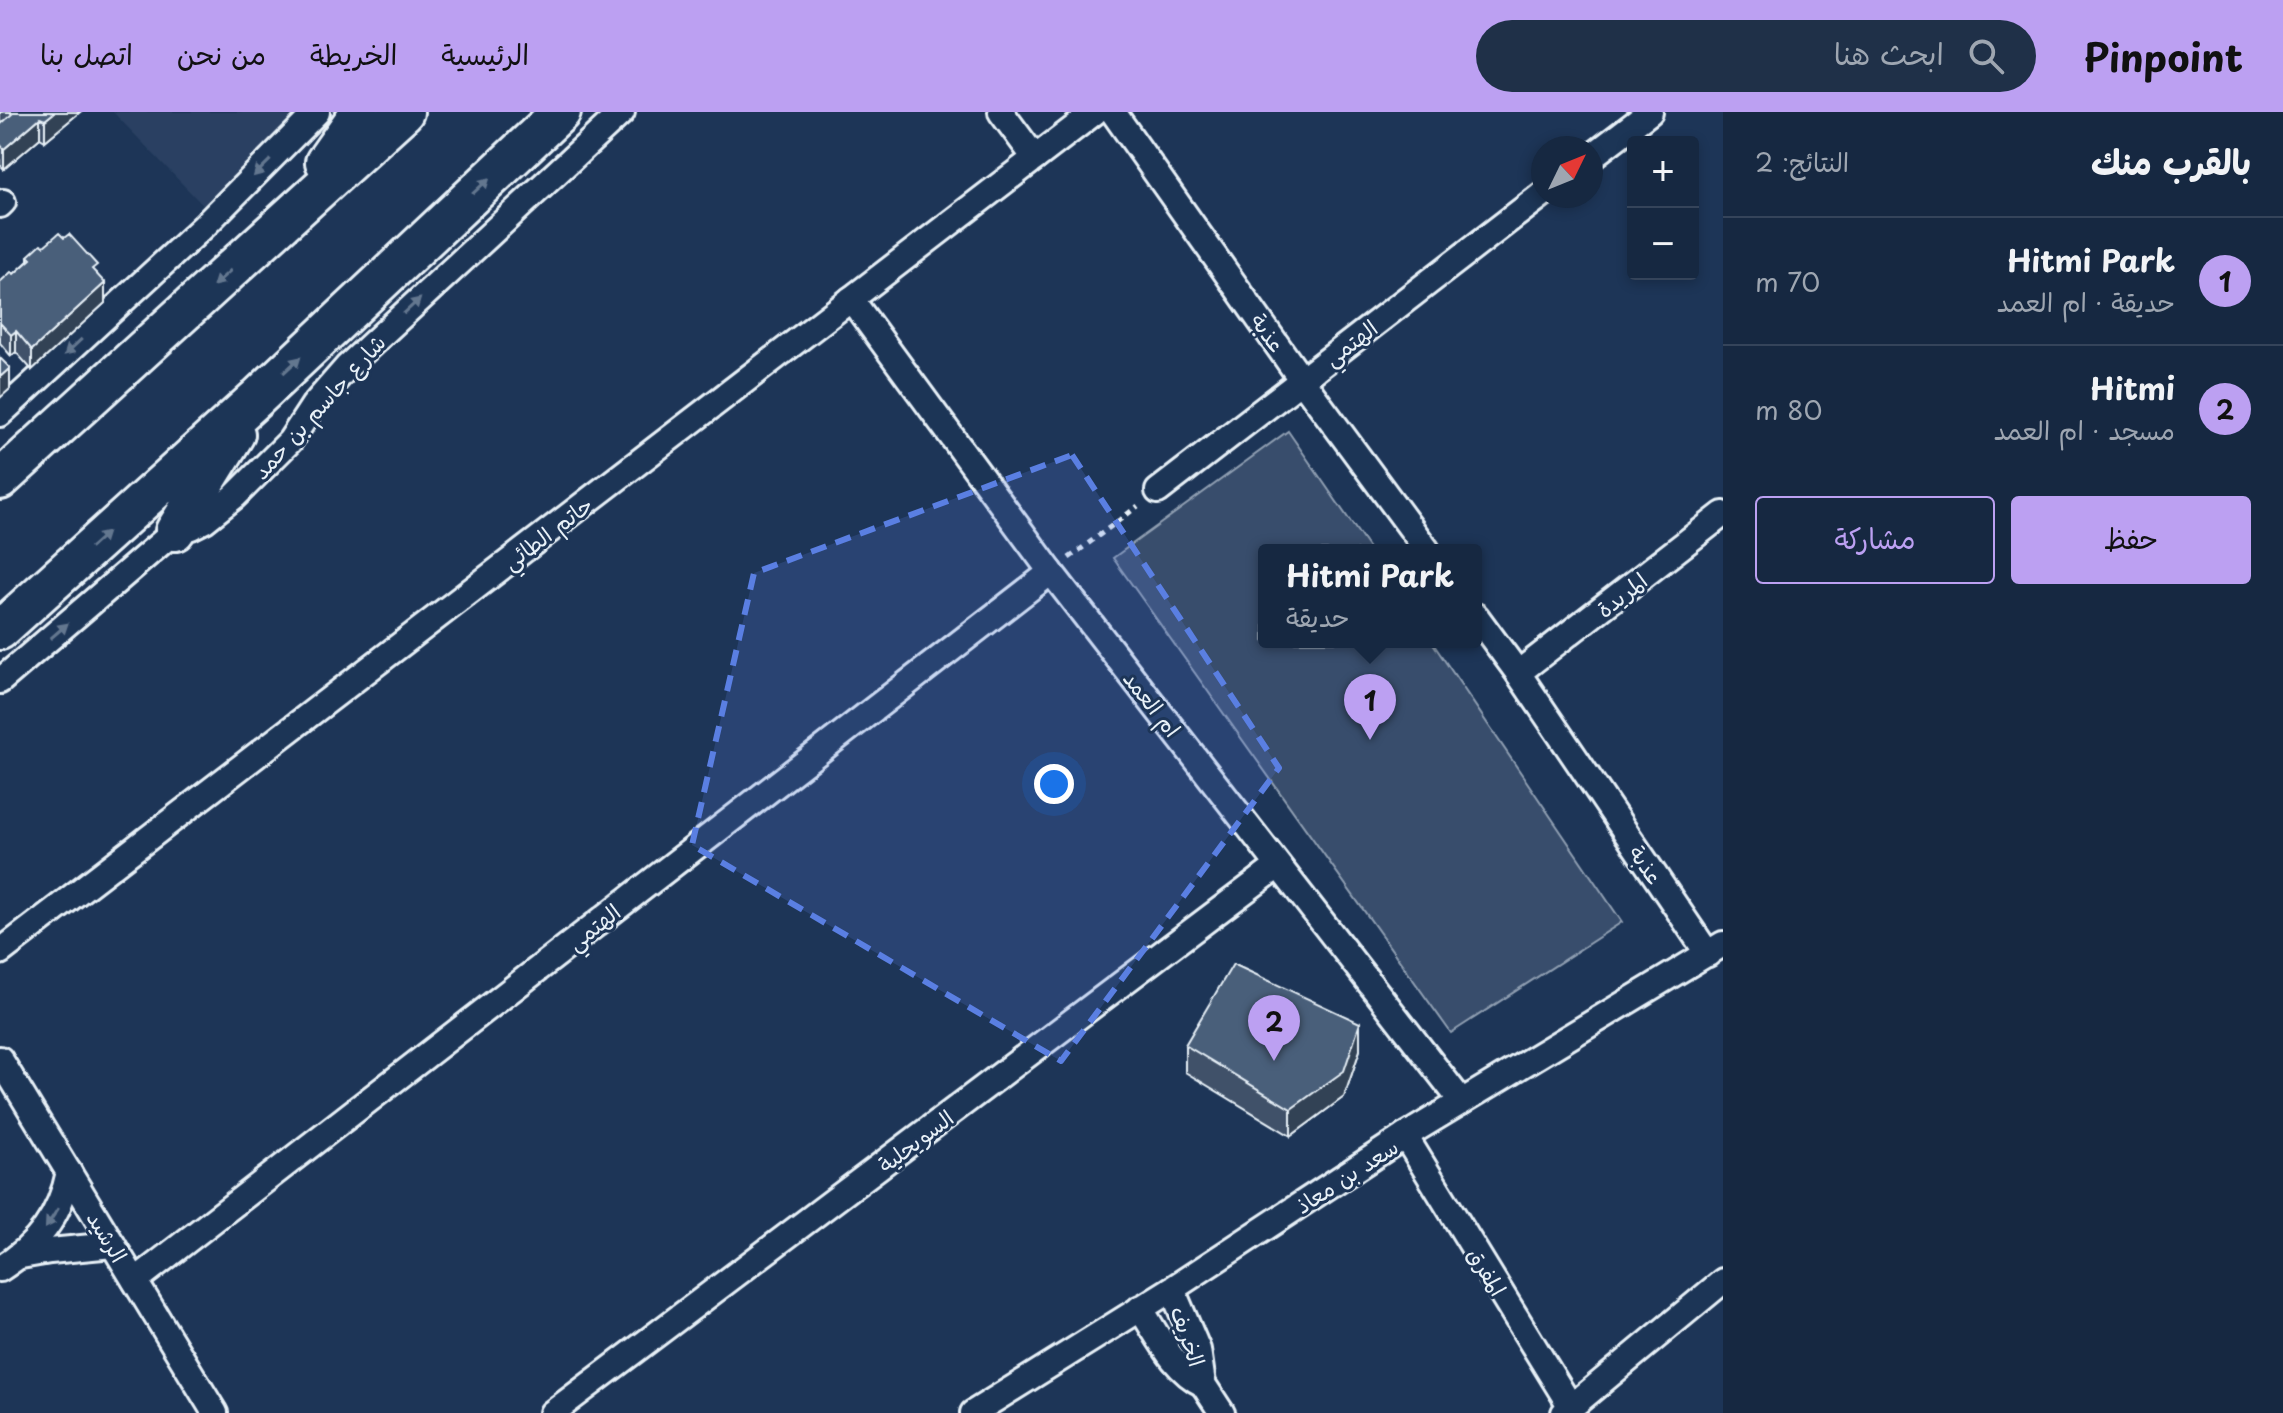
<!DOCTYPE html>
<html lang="ar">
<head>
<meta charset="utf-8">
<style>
	body { margin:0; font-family:"Playpen Sans","Playpen Sans Arabic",sans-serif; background:#1f3048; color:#f1f3f6; direction:rtl }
	.controls { position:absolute; right:24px; top:24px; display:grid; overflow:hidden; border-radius:8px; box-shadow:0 4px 12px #0003 }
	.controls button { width:72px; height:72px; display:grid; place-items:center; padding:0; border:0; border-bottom:2px solid #35445a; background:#162841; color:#f1f3f6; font:40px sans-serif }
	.compass { position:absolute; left:1531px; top:24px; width:72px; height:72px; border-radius:50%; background:#162841; box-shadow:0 4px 12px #0003; rotate:47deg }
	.you { position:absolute; left:1054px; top:672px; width:28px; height:28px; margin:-20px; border:6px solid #fff; border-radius:50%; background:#1a73e8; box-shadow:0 0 0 12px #1a73e833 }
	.badge { display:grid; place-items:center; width:52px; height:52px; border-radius:50%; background:#bca0f2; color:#111; font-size:26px; font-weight:700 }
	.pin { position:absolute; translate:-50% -66px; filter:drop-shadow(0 2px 4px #0008) }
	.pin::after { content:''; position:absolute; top:42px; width:28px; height:24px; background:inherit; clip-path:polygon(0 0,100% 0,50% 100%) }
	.popup { position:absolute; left:1258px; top:432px; width:224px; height:104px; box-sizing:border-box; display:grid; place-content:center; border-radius:8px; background:#162841; filter:drop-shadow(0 2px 6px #0005); font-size:26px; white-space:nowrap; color:#9ea6b1 }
	.popup b { font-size:30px; color:#f1f3f6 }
	.popup::after { content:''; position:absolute; left:50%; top:100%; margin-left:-16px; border:16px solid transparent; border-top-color:#162841 }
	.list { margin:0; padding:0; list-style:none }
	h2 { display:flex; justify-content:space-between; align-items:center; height:104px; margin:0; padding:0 32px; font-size:34px }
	h2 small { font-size:26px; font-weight:400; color:#9ea6b1 }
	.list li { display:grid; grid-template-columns:52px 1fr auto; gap:24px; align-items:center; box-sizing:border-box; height:128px; padding:0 32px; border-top:2px solid #35445a }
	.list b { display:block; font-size:30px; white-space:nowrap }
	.list p { margin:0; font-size:26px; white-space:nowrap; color:#9ea6b1 }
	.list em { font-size:26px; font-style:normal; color:#9ea6b1 }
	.actions { display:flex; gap:16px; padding:24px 32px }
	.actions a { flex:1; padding:18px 0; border:2px solid #bca0f2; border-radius:8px; text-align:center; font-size:28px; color:#bca0f2 }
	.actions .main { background:#bca0f2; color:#111 }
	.icon { flex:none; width:44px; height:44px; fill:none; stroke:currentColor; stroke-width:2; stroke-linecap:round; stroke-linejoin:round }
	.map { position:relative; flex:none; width:1723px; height:1301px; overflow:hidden; direction:ltr }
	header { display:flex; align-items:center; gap:48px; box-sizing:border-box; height:112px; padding:0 40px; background:#bca0f2; color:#111 }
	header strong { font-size:38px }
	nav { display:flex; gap:44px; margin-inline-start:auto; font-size:28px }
	.search { width:560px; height:72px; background:#1f3048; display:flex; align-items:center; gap:20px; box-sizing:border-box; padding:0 28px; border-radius:44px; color:#9ea6b1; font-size:30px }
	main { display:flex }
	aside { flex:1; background:#162841 }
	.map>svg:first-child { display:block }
	.built { fill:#2a4162 }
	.green { fill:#374d6c; stroke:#909fb2; stroke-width:2 }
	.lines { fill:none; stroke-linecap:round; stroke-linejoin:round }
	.minor-casing { stroke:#e8f1f8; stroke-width:30 }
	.primary-casing { stroke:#e8f1f8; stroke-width:44 }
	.path { stroke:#e8f1f8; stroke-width:5; stroke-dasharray:6 6; stroke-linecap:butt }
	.minor { stroke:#1d3557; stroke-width:24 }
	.primary { stroke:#1d3557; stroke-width:38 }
	.wall { fill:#3f5169; stroke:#e8f1f8; stroke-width:2 }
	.shaded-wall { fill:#334255; stroke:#e8f1f8; stroke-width:2 }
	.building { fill:#495e7a; stroke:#e8f1f8; stroke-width:2 }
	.oneway { fill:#64778f }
	.marked { fill:#5a7fe2; fill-opacity:0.2; stroke:#5a7fe2; stroke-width:6; stroke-dasharray:16 10; stroke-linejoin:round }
	.labels { text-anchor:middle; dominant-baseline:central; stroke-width:6; stroke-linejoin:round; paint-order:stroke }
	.street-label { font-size:22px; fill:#e8f1f8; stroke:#1d3557 }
</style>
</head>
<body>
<header>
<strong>Pinpoint</strong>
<div class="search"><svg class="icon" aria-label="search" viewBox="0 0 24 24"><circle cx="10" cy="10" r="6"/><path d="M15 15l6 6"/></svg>ابحث هنا</div>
<nav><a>الرئيسية</a><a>الخريطة</a><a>من نحن</a><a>اتصل بنا</a></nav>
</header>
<main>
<aside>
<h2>بالقرب منك<small>النتائج: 2</small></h2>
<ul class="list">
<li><span class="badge">1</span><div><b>Hitmi Park</b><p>حديقة · ام العمد</p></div><em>70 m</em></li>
<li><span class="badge">2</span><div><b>Hitmi</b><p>مسجد · ام العمد</p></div><em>80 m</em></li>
</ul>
<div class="actions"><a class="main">حفظ</a><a>مشاركة</a></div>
</aside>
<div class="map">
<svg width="1723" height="1301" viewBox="0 0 1723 1301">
	<rect width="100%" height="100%" fill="#1d3557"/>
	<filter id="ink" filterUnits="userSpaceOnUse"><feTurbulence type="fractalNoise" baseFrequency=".0125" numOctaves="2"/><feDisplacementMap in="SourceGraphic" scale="16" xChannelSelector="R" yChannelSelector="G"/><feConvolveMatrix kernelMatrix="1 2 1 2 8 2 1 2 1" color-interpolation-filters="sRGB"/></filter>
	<g filter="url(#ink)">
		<!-- built -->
		<path class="built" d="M113 0H333L221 112Z"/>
		<!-- green -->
		<path class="green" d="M1288 319 1370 438H1264V530H1432L1622 810 1451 921 1113 446Z"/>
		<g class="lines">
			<!-- minor casing -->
			<g class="minor-casing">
				<g id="minor">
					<path d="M1001 0 1035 46"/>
					<path d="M1113 0 1301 267 1427 438"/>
					<path d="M1591 45 1650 0"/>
					<path d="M0 93 3 90"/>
					<path d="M851 187 1051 460 1462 990"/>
					<path d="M0 302 204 114 317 0"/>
					<path d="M1158 379 1543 82"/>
					<path d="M1476 504 1518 561 1708 842"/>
					<path d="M1518 561 1723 402"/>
					<path d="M0 569 175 419 191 415 205 408 235 384 290 329 313 294 348 254 622 0"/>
					<path d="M0 840 1095 0"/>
					<path d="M0 947 215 1301"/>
					<path d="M1405 1024 1571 1295"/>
					<path d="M21 1144 50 1139 113 1133"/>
					<path d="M0 1157C38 1133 60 1104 69 1060"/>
					<path d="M135 1169 1051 460"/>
					<path d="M1172 1177 1198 1238 1203 1272 1222 1301"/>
					<path d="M1140 1196C1158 1223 1173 1258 1203 1272"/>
					<path d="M552 1301 1278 754"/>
					<path d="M973 1301 1172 1177 1405 1024 1723 832"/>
					<path d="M1564 1301 1723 1169"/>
				</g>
			</g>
			<!-- primary casing -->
			<g class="primary-casing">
				<g id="primary">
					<path d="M325 50 360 0"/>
					<path d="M0 368 404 0"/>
					<path d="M175 419 235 322"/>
					<path d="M0 518 257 286 561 0"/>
				</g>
			</g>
			<!-- path -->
			<path class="path" d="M1069 446 1138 394"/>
			<!-- minor -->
			<use href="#minor" class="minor"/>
			<!-- primary -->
			<use href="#primary" class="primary"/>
		</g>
		<!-- wall -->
		<g class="wall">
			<path d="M0 0H80L45 29 40 26 4 57 0 53V13L1 12 0 10Z"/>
			<path d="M44 134 97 162 105 191 32 258 16 240 11 244 0 231V170L14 162 28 149V144Z"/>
			<path d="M1185 933 1360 938 1344 985 1291 1024 1185 960Z"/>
		</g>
		<!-- shaded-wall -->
		<g class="shaded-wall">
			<path d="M55 0H80L45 29V8Z"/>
			<path d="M40 6V26L4 57V37Z"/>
			<path d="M105 171V191L32 258V238Z"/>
			<path d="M16 219V240L11 244V223Z"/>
			<path d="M10 256V277L0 286V265Z"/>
			<path d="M1360 911V938L1344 985 1291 1024V997Z"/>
		</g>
		<!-- building -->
		<g class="building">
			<path d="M10 0H55L45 8 40 6 4 37 0 32V13L12 2Z"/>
			<path d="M59 121 64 126 69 122 97 153 92 157 105 171 32 238 16 219 11 223 0 211V170L11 160 14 162 31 147 28 144 41 132 44 134Z"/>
			<path d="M0 246 10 256 0 265Z"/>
			<path d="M1233 852 1360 911 1344 959 1291 997 1185 933Z"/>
		</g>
		<!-- one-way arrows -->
		<defs><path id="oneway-solid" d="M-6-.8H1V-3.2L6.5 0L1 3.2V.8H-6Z" transform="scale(2)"/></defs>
		<g class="oneway">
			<use href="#oneway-solid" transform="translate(262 56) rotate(135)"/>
			<use href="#oneway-solid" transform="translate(481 74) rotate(-43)"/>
			<use href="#oneway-solid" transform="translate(222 166) rotate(138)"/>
			<use href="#oneway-solid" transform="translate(412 194) rotate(-43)"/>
			<use href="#oneway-solid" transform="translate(73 235) rotate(137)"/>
			<use href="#oneway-solid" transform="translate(292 253) rotate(-43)"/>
			<use href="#oneway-solid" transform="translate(99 428) rotate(-42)"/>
			<use href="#oneway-solid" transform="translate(59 519) rotate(-41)"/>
			<use href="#oneway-solid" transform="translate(52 1106) rotate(123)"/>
		</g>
	</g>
	<!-- marked area -->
	<path class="marked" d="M1072 343 1279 656 1061 949 692 733 754 461Z"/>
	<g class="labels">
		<!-- street labels -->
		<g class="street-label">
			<text transform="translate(1269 220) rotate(55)">عذبة</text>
			<text transform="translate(1350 230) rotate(-37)">الهتمي</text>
			<text transform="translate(318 294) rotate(-48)">شارع جاسم بن حمد</text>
			<text transform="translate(547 420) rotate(-37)">حاتم الطائي</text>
			<text transform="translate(1621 482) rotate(-38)">المريدة</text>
			<text transform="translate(1153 591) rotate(52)">ام العمد</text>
			<text transform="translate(1647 752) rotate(56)">عذبة</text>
			<text transform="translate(593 814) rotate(-38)">الهتمي</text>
			<text transform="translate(915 1028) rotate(-37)">السويحلية</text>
			<text transform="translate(1346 1063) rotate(-33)">سعد بن معاذ</text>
			<text transform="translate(108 1124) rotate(59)">الرشيد</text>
			<text transform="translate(1488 1159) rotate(59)">المفرق</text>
			<text transform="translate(1189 1224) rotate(71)">الخريف</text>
		</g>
	</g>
</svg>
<div class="controls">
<button>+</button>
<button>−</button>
</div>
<svg class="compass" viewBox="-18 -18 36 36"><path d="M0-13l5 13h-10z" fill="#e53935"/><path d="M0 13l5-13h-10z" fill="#9ea6b1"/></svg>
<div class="you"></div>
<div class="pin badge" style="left:1370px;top:628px">1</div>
<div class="popup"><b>Hitmi Park</b>حديقة</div>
<div class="pin badge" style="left:1274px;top:949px">2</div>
</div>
</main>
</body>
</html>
